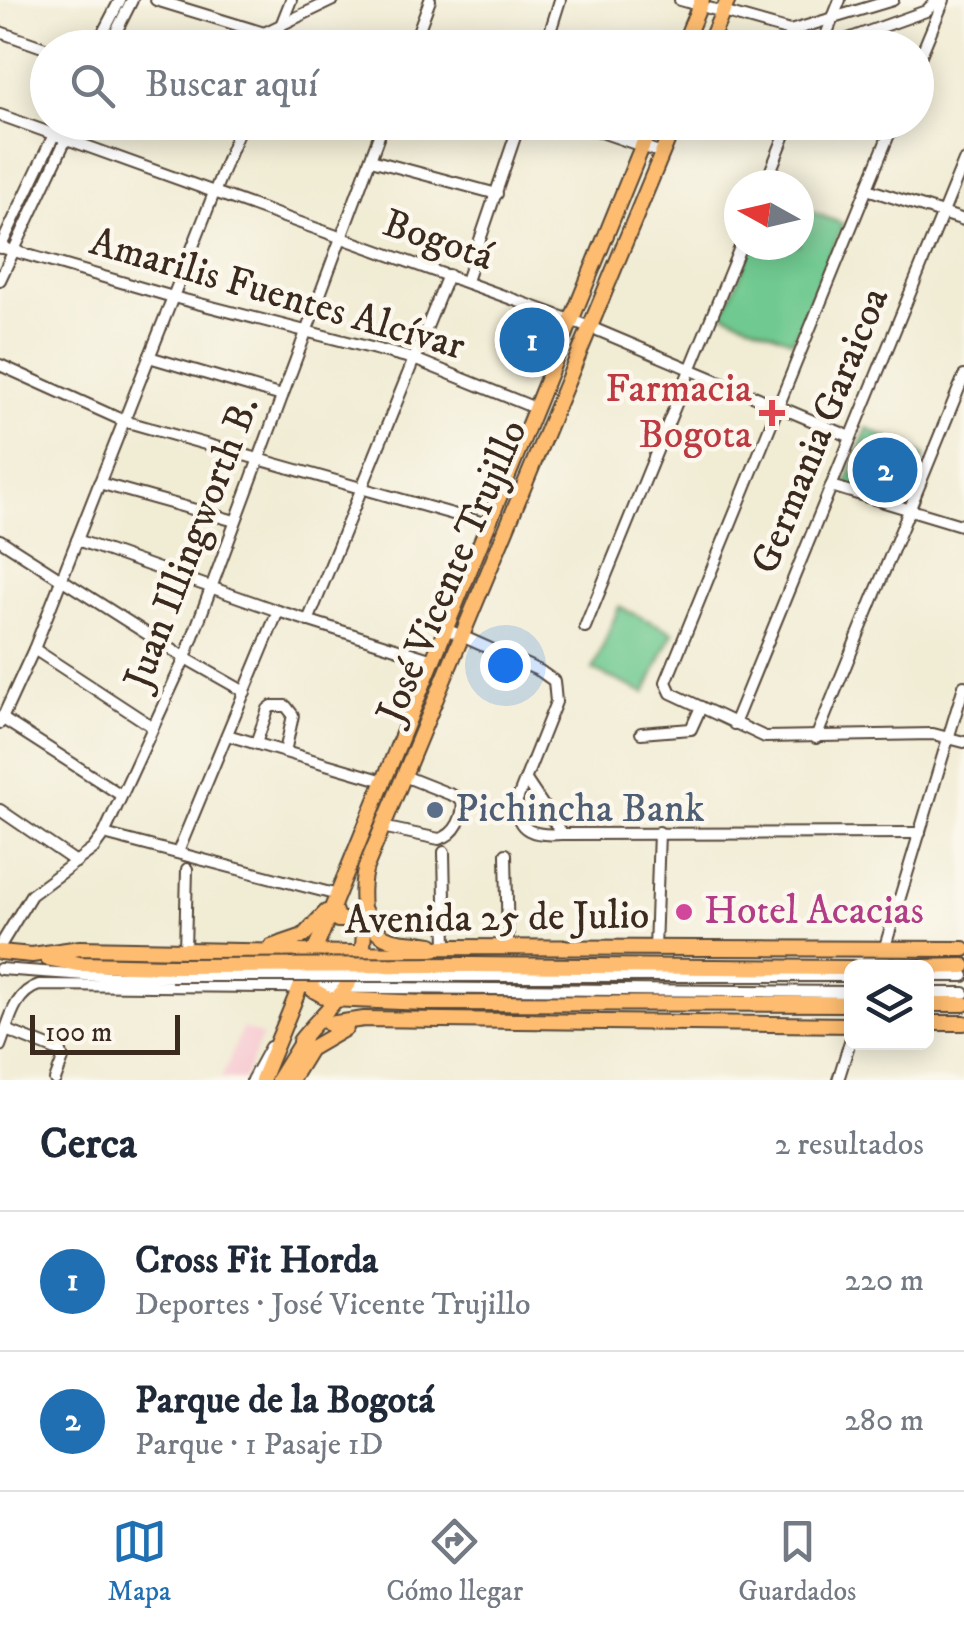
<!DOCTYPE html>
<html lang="es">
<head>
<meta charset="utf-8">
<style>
	body { margin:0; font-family:"IM FELL DW Pica",serif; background:#f6f6f7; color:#1f2937 }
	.controls { position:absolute; right:30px; bottom:30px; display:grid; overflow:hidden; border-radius:15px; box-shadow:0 5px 25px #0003 }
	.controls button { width:90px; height:90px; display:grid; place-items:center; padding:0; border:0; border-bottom:2px solid #e0e1e3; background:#fff; color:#1f2937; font:50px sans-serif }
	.compass { position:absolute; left:724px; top:170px; width:90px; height:90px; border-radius:50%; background:#fff; box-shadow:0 5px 25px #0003; rotate:278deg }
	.scale { position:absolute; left:30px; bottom:25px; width:150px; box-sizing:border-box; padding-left:10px; border:5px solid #3b2a1e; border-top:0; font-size:28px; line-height:35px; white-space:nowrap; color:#3b2a1e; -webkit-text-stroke:8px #fbf7ec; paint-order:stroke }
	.you { position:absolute; left:505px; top:665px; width:35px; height:35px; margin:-25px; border:8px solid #fff; border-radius:50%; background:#1a73e8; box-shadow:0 0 0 15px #1a73e833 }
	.badge { display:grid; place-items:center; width:65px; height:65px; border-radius:50%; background:#1f6fb2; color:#fff; font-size:32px; font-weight:700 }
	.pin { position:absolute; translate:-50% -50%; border:5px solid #fff; box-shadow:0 2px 10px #0006 }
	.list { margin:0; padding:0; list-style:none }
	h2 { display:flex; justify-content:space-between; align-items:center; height:130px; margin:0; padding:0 40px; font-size:42px }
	h2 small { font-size:32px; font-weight:400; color:#747a83 }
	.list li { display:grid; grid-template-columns:65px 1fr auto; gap:30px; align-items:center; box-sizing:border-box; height:140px; padding:0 40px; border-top:2px solid #e0e1e3 }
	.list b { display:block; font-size:38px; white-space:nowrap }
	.list p { margin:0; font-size:32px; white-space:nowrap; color:#747a83 }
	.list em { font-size:32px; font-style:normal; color:#747a83 }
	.icon { flex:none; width:55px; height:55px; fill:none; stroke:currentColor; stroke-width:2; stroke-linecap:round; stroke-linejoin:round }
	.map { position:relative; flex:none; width:964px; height:1080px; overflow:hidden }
	.search { position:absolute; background:#fff; box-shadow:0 5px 25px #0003; left:30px; right:30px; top:30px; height:110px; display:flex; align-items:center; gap:25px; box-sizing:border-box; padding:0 35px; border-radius:55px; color:#747a83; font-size:38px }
	.sheet { height:410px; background:#fff }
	nav { display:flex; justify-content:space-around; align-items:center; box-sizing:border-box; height:140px; border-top:2px solid #e0e1e3; background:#fff; font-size:28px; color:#747a83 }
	nav a { display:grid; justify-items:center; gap:5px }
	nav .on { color:#1f6fb2 }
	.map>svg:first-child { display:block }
	.built { fill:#f7cfd4 }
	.green { fill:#6fc990; stroke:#557a57; stroke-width:2.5 }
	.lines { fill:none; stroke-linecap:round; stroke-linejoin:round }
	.minor-casing { stroke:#564739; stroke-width:14 }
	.major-casing { stroke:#564739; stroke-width:18 }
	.minor { stroke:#fff; stroke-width:10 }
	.major { stroke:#fdbc70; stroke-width:14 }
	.minor-bridge-casing { stroke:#564739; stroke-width:14; stroke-linecap:butt }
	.major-bridge-casing { stroke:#564739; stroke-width:18; stroke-linecap:butt }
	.minor-bridge { stroke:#fff; stroke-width:10 }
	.major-bridge { stroke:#fdbc70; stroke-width:14 }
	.health-dot { fill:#e0444e; stroke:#fbf7ec; stroke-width:4 }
	.service-dot { fill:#5c6f8a; stroke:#fbf7ec; stroke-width:4 }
	.hotel-dot { fill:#d1479c; stroke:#fbf7ec; stroke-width:4 }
	.labels { text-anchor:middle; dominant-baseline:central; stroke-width:9; stroke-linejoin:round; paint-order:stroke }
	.street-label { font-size:40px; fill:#3b2a1e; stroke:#fbf7ec }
	.health-label { font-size:40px; fill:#be3a42; stroke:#fbf7ec; text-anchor:end }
	.service-label { font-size:40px; fill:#4e5e75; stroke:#fbf7ec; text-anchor:start }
	.hotel-label { font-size:40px; fill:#b23c85; stroke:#fbf7ec; text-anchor:start }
</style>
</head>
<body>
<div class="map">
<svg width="964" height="1080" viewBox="0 0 964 1080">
	<rect width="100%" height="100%" fill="#fbf7ec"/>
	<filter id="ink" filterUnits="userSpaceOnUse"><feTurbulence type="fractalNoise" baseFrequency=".01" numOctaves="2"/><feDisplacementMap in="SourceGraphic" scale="20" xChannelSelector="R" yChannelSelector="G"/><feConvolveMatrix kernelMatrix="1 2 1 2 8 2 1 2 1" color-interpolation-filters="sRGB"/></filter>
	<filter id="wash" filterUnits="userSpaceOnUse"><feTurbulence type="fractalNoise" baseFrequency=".0048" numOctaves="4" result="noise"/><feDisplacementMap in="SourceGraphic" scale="40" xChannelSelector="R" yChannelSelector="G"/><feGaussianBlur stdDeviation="2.25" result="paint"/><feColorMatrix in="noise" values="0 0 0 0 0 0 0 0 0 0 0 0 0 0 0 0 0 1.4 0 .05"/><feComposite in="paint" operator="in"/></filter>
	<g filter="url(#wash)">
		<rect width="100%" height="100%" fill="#f1ecd4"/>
		<!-- built -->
		<path class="built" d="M242 1028 262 1036 243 1080H221Z"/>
		<!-- green -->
		<g class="green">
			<path d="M799 207 843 224 793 341 723 313 754 245H799Z"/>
			<path d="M867 428 925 456 904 502 846 484Z"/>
			<path d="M619 607 673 632 645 693 593 670Z"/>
		</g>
	</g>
	<g filter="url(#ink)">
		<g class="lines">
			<!-- minor casing -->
			<g class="minor-casing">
				<g id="minor">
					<path d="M156 0 313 48"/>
					<path d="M680 0 790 31 893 0"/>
					<path d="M0 32 48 49"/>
					<path d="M264 33 333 0"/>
					<path d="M95 48 120 0"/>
					<path d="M108 48 132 0"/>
					<path d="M272 48 291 0"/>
					<path d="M412 48 430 0"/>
					<path d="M545 48 560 0"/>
					<path d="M821 48 840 0"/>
					<path d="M823 48 926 11 937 0"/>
					<path d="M916 67 944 0"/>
					<path d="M0 115 590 327 851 437"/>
					<path d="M572 122 662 153"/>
					<path d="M894 122 666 682 671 693 765 737 933 734 964 742"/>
					<path d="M371 160 497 194"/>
					<path d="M765 185 790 122"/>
					<path d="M867 189 964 220"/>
					<path d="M0 247 173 297 414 359 535 408"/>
					<path d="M0 248 60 122"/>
					<path d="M0 280 74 122"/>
					<path d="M466 281 520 122"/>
					<path d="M149 357 282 396"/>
					<path d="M0 365 124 421 488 524"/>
					<path d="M99 483 235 521"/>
					<path d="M831 486 964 526"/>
					<path d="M0 540 185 658 245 692"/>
					<path d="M77 540 278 611 433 660"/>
					<path d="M308 621 448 275"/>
					<path d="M585 627 741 245"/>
					<path d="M446 629 540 671 554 681 556 702 517 800C514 833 536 836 562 834"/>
					<path d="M34 649 153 727"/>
					<path d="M0 717 121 795"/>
					<path d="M0 723 34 649 242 122"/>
					<path d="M734 724 964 161"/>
					<path d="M641 733 691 729 701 707"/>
					<path d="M227 735 384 781"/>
					<path d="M816 738 964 376"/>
					<path d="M256 743 268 709 272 706H286L293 715 285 752"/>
					<path d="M526 780 562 834 920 833"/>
					<path d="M0 810 76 862"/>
					<path d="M382 827 439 839C456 835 465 815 462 799L404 776"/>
					<path d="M104 834 338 895"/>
					<path d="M178 852 278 611"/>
					<path d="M444 852 446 947"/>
					<path d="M506 854 508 948"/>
					<path d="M0 946 31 895 93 849 104 834 185 658 384 122"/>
					<path d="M655 949 659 832"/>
					<path d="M185 950 187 869"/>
					<path d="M884 950 964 686"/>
					<path d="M0 969 114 977 171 976"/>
					<path d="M472 976H852"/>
					<path d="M926 976H964"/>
					<path d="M926 993H964"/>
					<path d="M6 1030 61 1052 63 1059 55 1080"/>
					<path d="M0 1046C9 1024 13 993 39 985L852 992"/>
					<path d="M252 1080 270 1047"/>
					<path d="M838 1080 852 1035"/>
				</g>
			</g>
			<!-- major casing -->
			<g class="major-casing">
				<g id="major">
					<path d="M682 48 702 0"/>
					<path d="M707 48 728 0"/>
					<path d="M333 907 338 920H354L360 908"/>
					<path d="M364 910C379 948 400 939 432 945"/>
					<path d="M271 947 303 936 326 912"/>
					<path d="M0 952 32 955 80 948 408 954 443 947 964 949"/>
					<path d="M47 958 79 964 171 966"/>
					<path d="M472 965 852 968"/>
					<path d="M310 968 313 990 329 999 425 1003 852 1004"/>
					<path d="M880 968 964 966"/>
					<path d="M926 1004H964"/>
					<path d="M926 1023H964"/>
					<path d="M329 1024 364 1019 852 1025"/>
					<path d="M300 1041C321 1014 355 987 362 952 368 924 357 895 366 867L675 122"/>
					<path d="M262 1080 652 122"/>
					<path d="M278 1080 304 1038"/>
					<path d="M291 1080 310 1049 346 1028"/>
				</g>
			</g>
			<!-- minor -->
			<use href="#minor" class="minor"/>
			<!-- major -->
			<use href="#major" class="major"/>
			<!-- minor-bridge casing -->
			<g class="minor-bridge-casing">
				<path id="minor-bridge" d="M171 976H472"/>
			</g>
			<!-- major-bridge casing -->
			<g class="major-bridge-casing">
				<path id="major-bridge" d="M171 966 472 965"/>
			</g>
			<!-- minor-bridge -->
			<use href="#minor-bridge" class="minor-bridge"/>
			<!-- major-bridge -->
			<use href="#major-bridge" class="major-bridge"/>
		</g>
	</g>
	<!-- markers -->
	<path class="health-dot" d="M767 398h10v10h10v10h-10v10h-10v-10h-10v-10h10z"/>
	<circle class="service-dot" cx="435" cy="810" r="10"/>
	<circle class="hotel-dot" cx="684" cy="912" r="10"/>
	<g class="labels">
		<!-- street labels -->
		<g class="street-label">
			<text transform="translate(438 241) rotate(19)">Bogotá</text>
			<text transform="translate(277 295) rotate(16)">Amarilis Fuentes Alcívar</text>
			<text transform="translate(821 431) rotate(-68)">Germania Garaicoa</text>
			<text transform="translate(193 543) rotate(-69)">Juan Illingworth B.</text>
			<text transform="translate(453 572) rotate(-67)">José Vicente Trujillo</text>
			<text transform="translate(497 919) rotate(-1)">Avenida 25 de Julio</text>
		</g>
		<!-- health labels -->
		<g class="health-label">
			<text x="752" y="390">Farmacia<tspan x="752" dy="46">Bogota</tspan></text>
		</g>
		<!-- service labels -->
		<g class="service-label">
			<text x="455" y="810">Pichincha Bank</text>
		</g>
		<!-- hotel labels -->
		<g class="hotel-label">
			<text x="704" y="912">Hotel Acacias</text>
		</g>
	</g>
</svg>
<div class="controls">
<button><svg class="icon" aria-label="layers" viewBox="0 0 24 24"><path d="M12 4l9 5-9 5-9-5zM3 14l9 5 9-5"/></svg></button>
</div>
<svg class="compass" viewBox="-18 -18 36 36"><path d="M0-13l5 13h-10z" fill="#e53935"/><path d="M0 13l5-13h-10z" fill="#747a83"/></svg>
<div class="scale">100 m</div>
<div class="you"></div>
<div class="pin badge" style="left:532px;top:340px">1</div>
<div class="pin badge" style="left:885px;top:470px">2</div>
<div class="search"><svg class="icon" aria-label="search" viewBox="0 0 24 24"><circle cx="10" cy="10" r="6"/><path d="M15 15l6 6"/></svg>Buscar aquí</div>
</div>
<section class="sheet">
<h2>Cerca<small>2 resultados</small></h2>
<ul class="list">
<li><span class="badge">1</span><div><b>Cross Fit Horda</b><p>Deportes · José Vicente Trujillo</p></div><em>220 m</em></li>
<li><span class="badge">2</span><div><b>Parque de la Bogotá</b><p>Parque · 1 Pasaje 1D</p></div><em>280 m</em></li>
</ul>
</section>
<nav>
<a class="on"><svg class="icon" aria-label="map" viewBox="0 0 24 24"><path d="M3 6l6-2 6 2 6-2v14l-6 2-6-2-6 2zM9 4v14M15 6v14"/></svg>Mapa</a>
<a><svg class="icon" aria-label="directions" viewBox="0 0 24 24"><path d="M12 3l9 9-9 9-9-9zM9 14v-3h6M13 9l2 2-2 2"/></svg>Cómo llegar</a>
<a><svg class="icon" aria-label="saved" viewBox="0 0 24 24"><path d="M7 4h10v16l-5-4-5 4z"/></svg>Guardados</a>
</nav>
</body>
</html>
